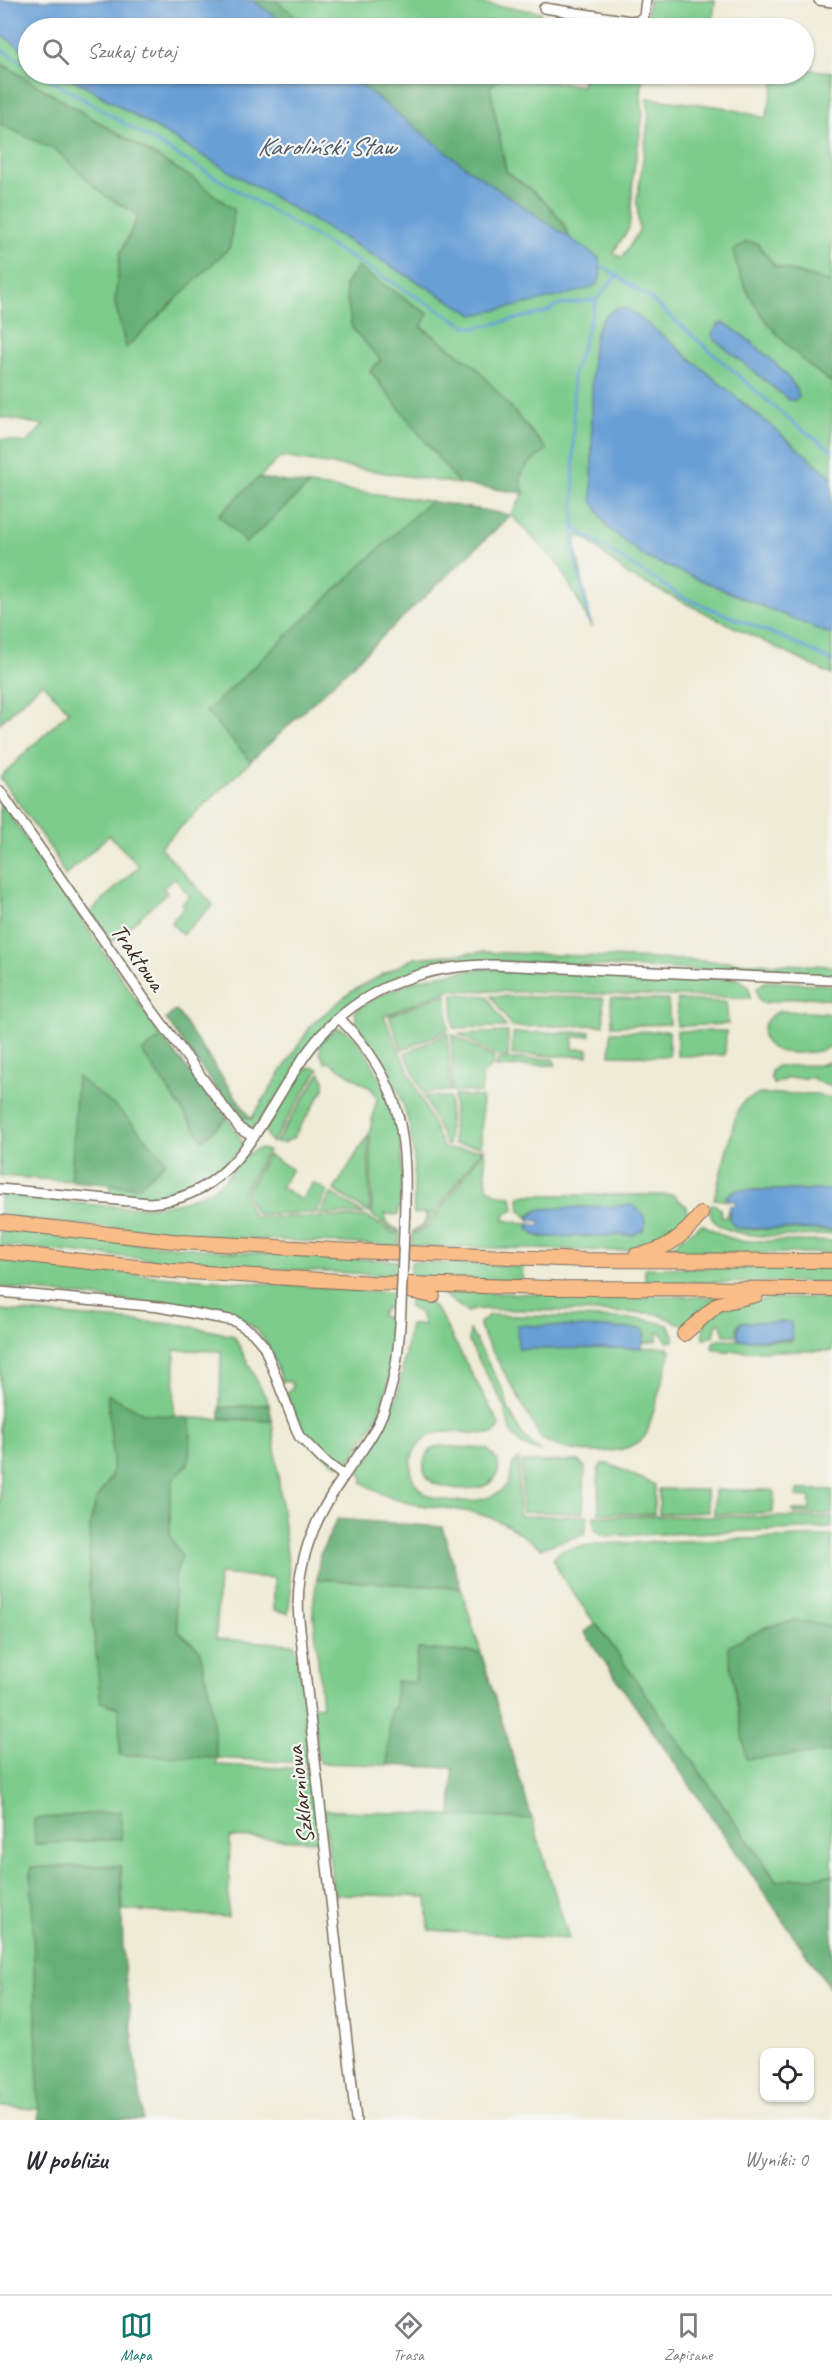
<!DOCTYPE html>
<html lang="pl">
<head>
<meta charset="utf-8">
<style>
	body { margin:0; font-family:Caveat,sans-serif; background:#f7f7f7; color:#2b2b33 }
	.controls { position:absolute; right:18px; bottom:18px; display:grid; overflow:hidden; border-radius:12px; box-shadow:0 2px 4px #0004 }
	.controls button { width:54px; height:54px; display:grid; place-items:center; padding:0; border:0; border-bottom:2px solid #e1e1e2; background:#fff; color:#2b2b33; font:30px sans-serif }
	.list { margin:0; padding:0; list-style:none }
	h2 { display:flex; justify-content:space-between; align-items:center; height:78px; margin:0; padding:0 24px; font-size:26px }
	h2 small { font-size:20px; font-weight:400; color:#7c7c81 }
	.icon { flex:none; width:33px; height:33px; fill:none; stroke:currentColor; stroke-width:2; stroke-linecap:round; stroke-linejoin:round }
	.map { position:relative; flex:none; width:832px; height:2120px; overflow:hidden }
	.search { position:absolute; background:#fff; box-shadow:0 2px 4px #0004; left:18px; right:18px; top:18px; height:66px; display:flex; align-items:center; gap:15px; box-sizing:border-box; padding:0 21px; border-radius:33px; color:#7c7c81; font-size:22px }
	.sheet { height:174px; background:#fff }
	nav { display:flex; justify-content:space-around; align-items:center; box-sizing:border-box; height:84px; border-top:2px solid #e1e1e2; background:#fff; font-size:16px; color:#7c7c81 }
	nav a { display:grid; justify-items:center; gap:3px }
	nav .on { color:#0f766e }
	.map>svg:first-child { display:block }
	.green { fill:#7dcc8c; stroke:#5c7b55; stroke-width:1.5; fill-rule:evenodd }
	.forest { fill:#66b078; stroke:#506d4b; stroke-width:1.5 }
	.water { fill:#689fd5; stroke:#52647a; stroke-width:1.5 }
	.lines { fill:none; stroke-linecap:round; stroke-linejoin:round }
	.stream { stroke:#689fd5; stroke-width:3 }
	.minor-casing { stroke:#7a6e5f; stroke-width:12 }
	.highway-casing { stroke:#7a6e5f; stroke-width:16 }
	.minor { stroke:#fff; stroke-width:9 }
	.highway { stroke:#f8bd89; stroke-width:14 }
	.minor-bridge-casing { stroke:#7a6e5f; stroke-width:12; stroke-linecap:butt }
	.minor-bridge { stroke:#fff; stroke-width:9 }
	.labels { text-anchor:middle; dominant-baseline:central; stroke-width:4.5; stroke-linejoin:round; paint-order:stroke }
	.street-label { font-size:24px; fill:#3b2a1e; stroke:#f6f6f2 }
	.water-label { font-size:26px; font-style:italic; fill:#4d5967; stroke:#f6f6f2 }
</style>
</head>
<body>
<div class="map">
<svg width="832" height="2120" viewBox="0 0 832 2120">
	<rect width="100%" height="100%" fill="#f6f6f2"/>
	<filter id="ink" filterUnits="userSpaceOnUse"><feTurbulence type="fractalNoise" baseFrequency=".0167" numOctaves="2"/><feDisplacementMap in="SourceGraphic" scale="12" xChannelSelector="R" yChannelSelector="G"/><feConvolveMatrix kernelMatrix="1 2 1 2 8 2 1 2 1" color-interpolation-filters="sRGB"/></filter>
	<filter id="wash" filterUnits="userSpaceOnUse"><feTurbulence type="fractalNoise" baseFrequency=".008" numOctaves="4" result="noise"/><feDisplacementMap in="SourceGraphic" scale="24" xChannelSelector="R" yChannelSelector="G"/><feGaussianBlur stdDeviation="1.35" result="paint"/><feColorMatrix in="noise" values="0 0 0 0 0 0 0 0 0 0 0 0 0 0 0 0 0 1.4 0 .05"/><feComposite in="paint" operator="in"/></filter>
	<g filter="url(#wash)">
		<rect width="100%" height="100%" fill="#efebd7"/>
		<!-- green -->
		<g class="green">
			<path d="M275 0H457L541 12 531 28H333L298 18Z"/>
			<path d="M649 0H715L712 28H653L647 11Z"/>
			<path d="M0 34 28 53V74H64L474 315 596 285 601 269 598 258 570 240C561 208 531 191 506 171L490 87 504 74 582 86 584 74H643L641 97 643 115 633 176 631 212 629 228 613 253 622 258 639 231 637 201 649 115 647 98 722 107 766 118 777 74H804V69L832 72V283L775 266 757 243 809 366 832 383V477L662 335 598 326 592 359 645 557 832 635V675L628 575 585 538 579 536 576 539V548L592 628 560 566 511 515 524 493 520 478 527 465 547 450 475 366 421 326 428 314 357 267 345 286 352 328 381 360 370 371 459 484 281 457 220 515 246 542 309 485 430 501 207 712 251 761 160 847 213 905 182 935 171 922 185 907 182 903 190 896 174 878 163 888 167 893 112 942 90 912 139 866 109 835 65 876 55 855 0 777 69 711 42 683 0 723V439L26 443 44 425 0 417V124L57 151 104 195 139 215 120 254 115 303 126 347 230 247 234 210 194 179 0 63ZM712 334 757 350 774 363 789 400 714 339Z"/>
			<path d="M0 801 162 1037 143 1052 202 1139 227 1118 242 1141V1147C196 1195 177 1201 111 1196L110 1185 138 1187 77 1077 71 1181 0 1176Z"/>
			<path d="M483 952 832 966V976L492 961 462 962 427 968 396 978 351 1004 255 1126 249 1129 242 1126 234 1113 251 1119 312 1024 352 991 414 958Z"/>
			<path d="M481 969 739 979 749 987 750 998 448 990 384 1016 444 1149H482L425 1226 412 1232 423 1225 428 1213 414 1214C413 1196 415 1177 414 1159 411 1108 389 1063 356 1024V1015L354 1012C392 983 434 974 481 969Z"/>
			<path d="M766 981 832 985V1001C810 993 785 1000 763 1003L758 998 757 988Z"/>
			<path d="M447 993 448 1030 402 1050 389 1016Z"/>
			<path d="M453 994 487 996 506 1027 453 1028Z"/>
			<path d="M491 996 603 998 604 1025 512 1027Z"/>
			<path d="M611 998 668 1000 670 1024 612 1026Z"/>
			<path d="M677 1000 726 1002 728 1024 677 1026Z"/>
			<path d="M780 1011 827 1013 832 1017V1045C822 1054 783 1056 772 1048 755 1037 764 1016 780 1011Z"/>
			<path d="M337 1028C365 1030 396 1112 400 1137 403 1160 401 1184 402 1207H399L398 1215 385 1214C384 1226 394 1226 400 1231H394L372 1215 370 1130 377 1098 372 1089 329 1062 325 1063 320 1053 321 1042Z"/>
			<path d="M669 1031V1056L610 1055 611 1032Z"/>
			<path d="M677 1031H726L725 1055 677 1056Z"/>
			<path d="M508 1032V1057L496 1056 459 1034Z"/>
			<path d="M590 1032V1036L573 1037V1049H588V1056L512 1055 513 1033Z"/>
			<path d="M448 1033 450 1091 423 1093 405 1053Z"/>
			<path d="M452 1034 494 1058 493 1065 483 1074 481 1093 452 1091Z"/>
			<path d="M499 1059H553L556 1065 495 1067Z"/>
			<path d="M832 1061V1086L815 1081 814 1078H788L774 1084 771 1079V1071L777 1066 819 1065Z"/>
			<path d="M310 1067 319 1069 272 1143C268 1138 264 1133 266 1126 270 1113 298 1071 310 1067Z"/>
			<path d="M320 1073 324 1080V1089L293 1138 284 1143 276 1142Z"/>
			<path d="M760 1094H816L832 1098V1190H736L726 1196 728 1201 714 1199 737 1111 745 1100Z"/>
			<path d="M454 1095 482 1097 481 1146 453 1144Z"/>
			<path d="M424 1096 450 1097 448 1146 446 1145Z"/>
			<path d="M368 1135 370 1212 369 1213 334 1190Z"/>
			<path d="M261 1149 268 1151 242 1193 254 1217H368L393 1233H400L399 1246 232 1238 0 1218V1194C53 1199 143 1218 192 1198 203 1194 214 1188 224 1180 235 1170 246 1149 261 1149Z"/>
			<path d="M484 1149 487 1187 498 1195 512 1196 514 1210 504 1215V1220L529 1224 528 1228 540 1237 633 1235 535 1211 529 1216 530 1220 520 1210 519 1198 523 1195H673L686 1206 688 1220C662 1244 653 1248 618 1251L412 1246V1234L427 1228Z"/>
			<path d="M268 1155 292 1169 281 1187 301 1200 313 1183 328 1191 316 1213 256 1214 245 1193Z"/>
			<path d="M331 1194H333L364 1214H320Z"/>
			<path d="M714 1204 720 1209 722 1217H726L729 1206V1218L743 1229 832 1230V1234C807 1235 703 1247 710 1205Z"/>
			<path d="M702 1224 724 1236 741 1241H832V1253L664 1254 663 1252Z"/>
			<path d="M0 1231 238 1252 399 1261 398 1276 238 1267 0 1246Z"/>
			<path d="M0 1260 144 1275 397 1293V1307L386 1308 380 1315 393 1323 394 1331H396C394 1372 383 1413 359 1447 354 1455 350 1464 339 1465 309 1452 297 1421 286 1393L293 1388 291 1382 282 1381C269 1342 257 1316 212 1310L0 1287Z"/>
			<path d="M411 1262 523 1266 522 1281 410 1277Z"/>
			<path d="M832 1267V1282L645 1283V1268Z"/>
			<path d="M440 1292 722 1297 682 1325 658 1314 644 1313 478 1309 467 1312Z"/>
			<path d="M410 1295 426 1300 439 1313 499 1424 498 1430 492 1434C473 1435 450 1428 432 1435 409 1443 403 1476 422 1491 438 1505 490 1505 504 1488 511 1481 511 1472 513 1463L519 1458V1513L522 1516H588L585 1534 541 1548C522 1536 507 1522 485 1516 438 1501 406 1514 362 1482L364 1479 358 1471 381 1435 398 1395 410 1325H424L420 1313 409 1307Z"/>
			<path d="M832 1298V1351H722L712 1348 713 1342 721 1339 792 1341 737 1325V1335H724L721 1323H717L714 1336 704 1339C692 1292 805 1298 832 1298Z"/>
			<path d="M0 1310 185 1325 234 1336 269 1404 220 1408 221 1351 175 1350 174 1419 143 1413 108 1395 113 1459 111 1478 97 1498 90 1523 89 1585 101 1702 200 1650 178 1631C174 1606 170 1581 181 1557L170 1536V1500L173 1480 188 1464 191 1433 189 1418 272 1421 291 1590 288 1613 274 1610V1578L219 1574 216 1639 294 1644 296 1653H299L309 1763 217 1758 216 1765 310 1769 313 1776 319 1841 230 1837 228 1917 123 1910 121 1866 31 1867 39 2109 0 2107ZM121 1812V1839L35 1844Z"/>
			<path d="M489 1315 643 1319 668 1325 674 1335V1341L667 1342 662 1333 658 1332 657 1341 642 1343 645 1334 639 1348 667 1347 671 1351 647 1433C633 1460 562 1455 541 1438L481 1331 480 1323Z"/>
			<path d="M470 1330 504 1392 508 1408 522 1434 541 1452 523 1446 512 1434 503 1404 469 1342Z"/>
			<path d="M438 1446 487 1449 498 1461C503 1495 456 1491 435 1484 419 1474 420 1454 438 1446Z"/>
			<path d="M578 1461 585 1467 583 1513 522 1512V1462Z"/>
			<path d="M602 1464H609L655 1485 654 1514 599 1513 598 1470Z"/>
			<path d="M659 1489 706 1490 708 1512 659 1514Z"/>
			<path d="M715 1490H771L774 1491 773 1513 714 1514Z"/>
			<path d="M797 1490H832V1514H794L793 1510H810V1497L796 1496Z"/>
			<path d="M594 1516 832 1517V1528L605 1536 595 1530Z"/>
			<path d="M832 1536V1875L777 1881 560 1574 553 1559 562 1550 596 1544Z"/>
			<path d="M317 1579 461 1588 481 1653 418 1649 415 1683 396 1681 395 1709H390L388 1765 319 1763 313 1705 322 1706 313 1606Z"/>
			<path d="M324 1810 532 1819 569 1939 429 1930 427 1897 338 1894 334 1897Z"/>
		</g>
		<!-- forest -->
		<g class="forest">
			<path d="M253 0H275L298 18 333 28H290Z"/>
			<path d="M0 63 194 179 234 210 230 247 126 348 115 303 120 254 139 215 104 195 57 151 0 124Z"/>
			<path d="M347 74H504L490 87 506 171C531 191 561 208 570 240L467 168Z"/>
			<path d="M746 242 757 243 775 266 832 283V383C786 350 745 307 733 251Z"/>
			<path d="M357 267 428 314 421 327 475 366 547 450 527 465 520 478 524 493 459 484 370 371 381 360 352 328 345 286Z"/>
			<path d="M258 478 309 485 246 543 219 515Z"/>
			<path d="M430 501 511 515 251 761 206 712Z"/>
			<path d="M176 1010 251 1119 234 1113 166 1019Z"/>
			<path d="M162 1037 227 1118 203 1140 142 1052Z"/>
			<path d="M77 1077 121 1111 166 1161 138 1187 71 1181Z"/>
			<path d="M107 1394 143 1413 189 1418 191 1433 188 1464 173 1480 170 1500V1536L182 1557C170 1581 174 1606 178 1631L200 1650 210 1695 217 1758 120 1755 119 1708 101 1702 89 1585 90 1524 97 1498 111 1478 113 1459Z"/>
			<path d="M269 1404 272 1421 220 1418V1408Z"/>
			<path d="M337 1519 442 1527 461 1588 317 1579 320 1555Z"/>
			<path d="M793 1621 818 1623 832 1628V1752L746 1759 728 1647 766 1627Z"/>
			<path d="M597 1624 776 1881 832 1875V1991L584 1632Z"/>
			<path d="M418 1649 481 1653 532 1819 451 1816 453 1768 388 1765 390 1709H395L396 1681 415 1683Z"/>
			<path d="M121 1811V1839L35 1844 34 1819Z"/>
			<path d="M121 1866 123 1957 143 2120H39L31 1867Z"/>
		</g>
		<!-- water -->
		<g class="water">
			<path d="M0 0H253L290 28H28V53L0 34Z"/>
			<path d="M64 74H347L467 168 599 258C600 266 603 279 596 285 584 294 494 310 474 315Z"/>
			<path d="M617 308 628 309 662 335 832 477V635L645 557 607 527 592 500V359C594 336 596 319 617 308Z"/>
			<path d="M724 323C743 334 795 375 799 397L795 400H789L714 339 712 334 719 324Z"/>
			<path d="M736 1190H832V1230L736 1228 730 1221 729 1206 736 1205V1201H728L726 1196Z"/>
			<path d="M632 1205 643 1213 645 1223 643 1230 633 1235 546 1237 535 1235 528 1228 529 1224 540 1225V1221L530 1220 529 1216 540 1209Z"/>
			<path d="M740 1322H791L793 1339 739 1340 737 1335Z"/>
			<path d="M517 1325 643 1329 645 1334 642 1347 639 1348 520 1349 518 1347Z"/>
		</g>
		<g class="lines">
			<!-- stream -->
			<g class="stream">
				<path d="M0 49 28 66"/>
				<path d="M41 74 464 325 475 328 547 312 555 306 597 299"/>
				<path d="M598 263 647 296 793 423 832 450"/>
				<path d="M618 274 597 299 573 375 574 528 682 597 789 640 832 661"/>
				<path d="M574 528 575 558 590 621"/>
			</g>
		</g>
	</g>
	<g filter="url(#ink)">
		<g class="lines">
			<!-- minor casing -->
			<g class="minor-casing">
				<g id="minor">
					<path d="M819 0 832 2"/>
					<path d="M544 8 637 22 644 16 646 0"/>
					<path d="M0 791 152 1010 240 1129 254 1137"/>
					<path d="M339 1018C406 1083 408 1143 404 1231"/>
					<path d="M0 1189 150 1203C247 1197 267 1095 322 1034 367 985 431 964 495 965L832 980"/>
					<path d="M0 1292 159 1307 235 1321 253 1333 264 1346 299 1436 323 1460 344 1476"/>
					<path d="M356 2120 299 1620C294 1566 313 1520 344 1476 355 1459 368 1444 377 1426 396 1388 399 1349 401 1307"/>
				</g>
			</g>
			<!-- highway casing -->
			<g class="highway-casing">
				<g id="highway">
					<path d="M0 1222 182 1242 353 1251 586 1260 832 1261"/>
					<path d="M0 1252 173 1271 372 1283 554 1288 832 1289"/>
					<path d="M636 1255C663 1252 685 1235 701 1214"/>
					<path d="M404 1290 433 1296"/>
					<path d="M684 1334 718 1304 756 1295"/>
				</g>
			</g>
			<!-- minor -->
			<use href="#minor" class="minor"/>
			<!-- highway -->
			<use href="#highway" class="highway"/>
			<!-- minor-bridge casing -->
			<g class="minor-bridge-casing">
				<path id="minor-bridge" d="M401 1307 404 1231"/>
			</g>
			<!-- minor-bridge -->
			<use href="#minor-bridge" class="minor-bridge"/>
		</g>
	</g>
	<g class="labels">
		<!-- street labels -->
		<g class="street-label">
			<text transform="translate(138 957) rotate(55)">Traktowa</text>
			<text transform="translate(300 1795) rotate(-97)">Szklarniowa</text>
		</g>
		<!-- water labels -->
		<g class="water-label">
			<text x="326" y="146">Karoliński Staw</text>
		</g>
	</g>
</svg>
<div class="controls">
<button><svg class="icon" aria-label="locate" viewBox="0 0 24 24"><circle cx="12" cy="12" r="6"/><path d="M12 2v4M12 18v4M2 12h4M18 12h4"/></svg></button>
</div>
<div class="search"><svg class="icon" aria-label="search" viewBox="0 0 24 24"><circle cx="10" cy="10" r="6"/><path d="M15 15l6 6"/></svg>Szukaj tutaj</div>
</div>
<section class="sheet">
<h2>W pobliżu<small>Wyniki: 0</small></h2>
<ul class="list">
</ul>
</section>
<nav>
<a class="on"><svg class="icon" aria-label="map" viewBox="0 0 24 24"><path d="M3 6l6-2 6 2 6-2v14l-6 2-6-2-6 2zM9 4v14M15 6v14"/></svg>Mapa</a>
<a><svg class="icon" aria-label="directions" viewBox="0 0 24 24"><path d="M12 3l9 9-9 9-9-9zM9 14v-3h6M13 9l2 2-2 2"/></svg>Trasa</a>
<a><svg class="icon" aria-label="saved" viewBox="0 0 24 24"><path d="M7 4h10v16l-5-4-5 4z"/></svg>Zapisane</a>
</nav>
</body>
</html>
